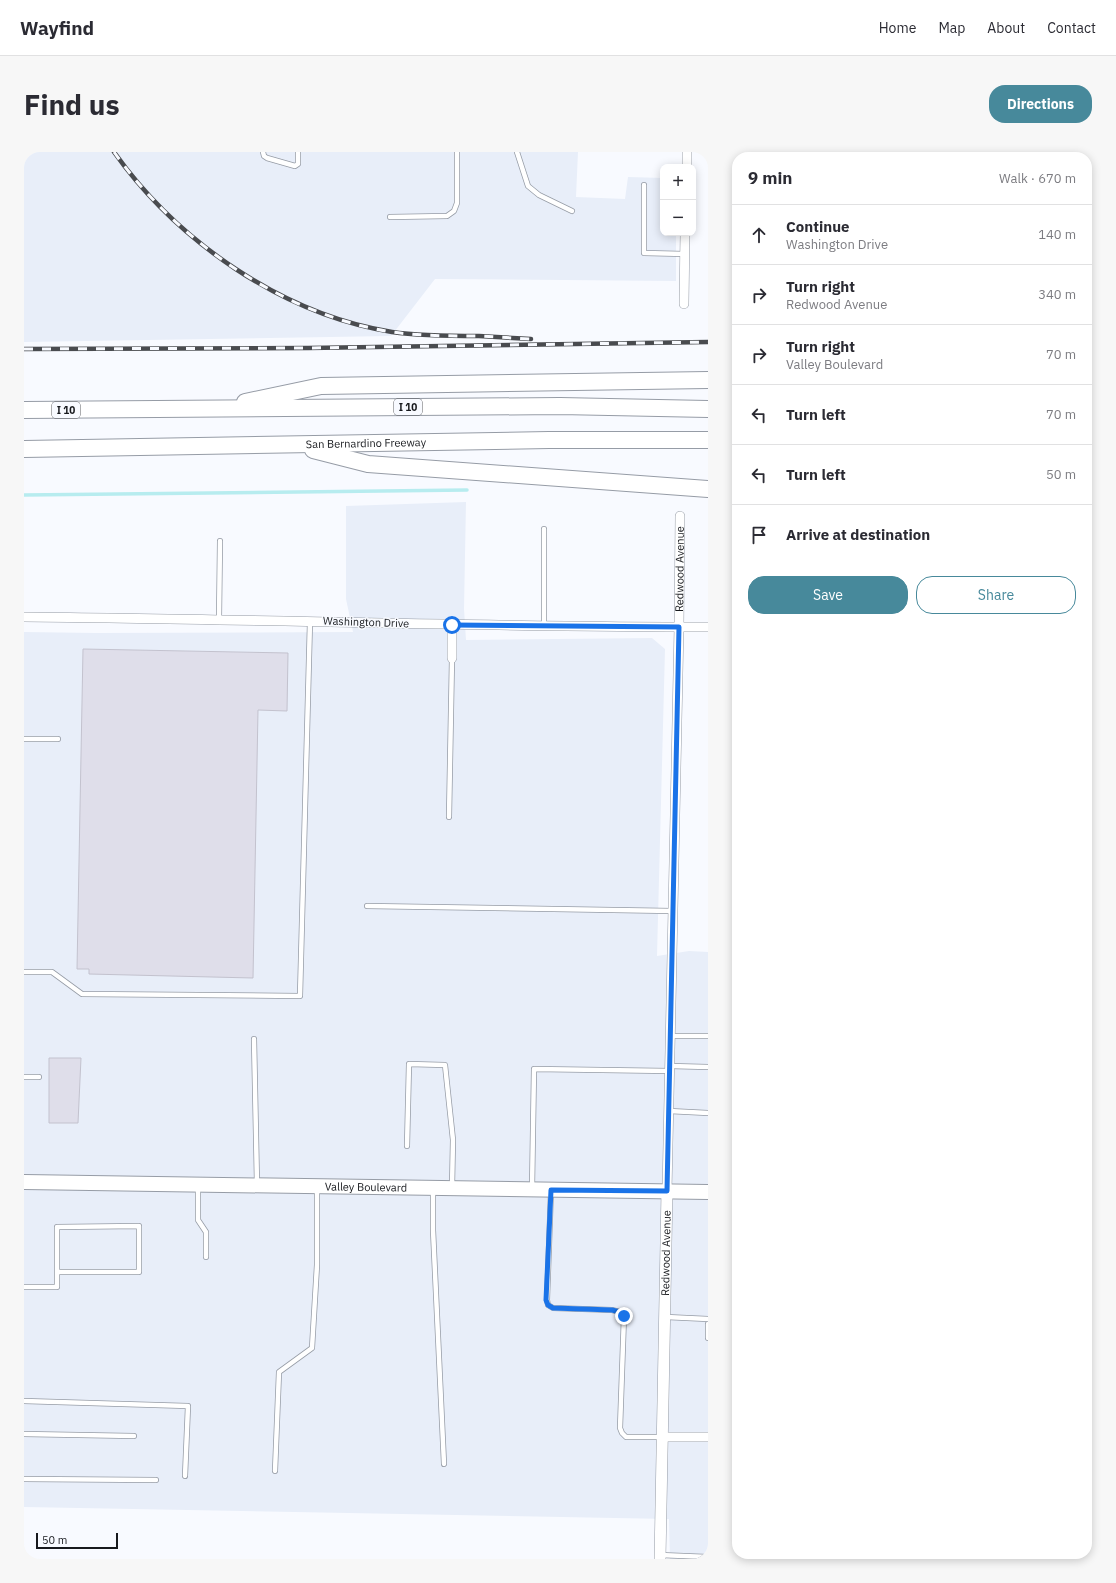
<!DOCTYPE html>
<html lang="en">
<head>
<meta charset="utf-8">
<style>
	body { margin:0; font-family:"IBM Plex Sans",sans-serif; background:#f7f7f7; color:#2b2b33 }
	.controls { position:absolute; right:12px; top:12px; display:grid; overflow:hidden; border-radius:8px; box-shadow:0 2px 10px #0003 }
	.controls button { width:36px; height:36px; display:grid; place-items:center; padding:0; border:0; border-bottom:1px solid #e1e1e2; background:#fff; color:#2b2b33; font:20px sans-serif }
	.scale { position:absolute; left:12px; bottom:10px; width:82px; box-sizing:border-box; padding-left:4px; border:2px solid #17191d; border-top:0; font-size:11px; line-height:14px; white-space:nowrap; color:#17191d; -webkit-text-stroke:3px #f8faff; paint-order:stroke }
	.stop { position:absolute; width:12px; height:12px; margin:-9px; border:3px solid #1a73e8; border-radius:50%; background:#fff }
	.stop.end { background:#1a73e8; border-color:#fff; box-shadow:0 1px 4px #0008 }
	.list { margin:0; padding:0; list-style:none }
	h2 { display:flex; justify-content:space-between; align-items:center; height:52px; margin:0; padding:0 16px; font-size:17px }
	h2 small { font-size:13px; font-weight:400; color:#7c7c81 }
	.list li { display:grid; grid-template-columns:26px 1fr auto; gap:12px; align-items:center; box-sizing:border-box; height:60px; padding:0 16px; border-top:1px solid #e1e1e2 }
	.list b { display:block; font-size:15px; white-space:nowrap }
	.list p { margin:0; font-size:13px; white-space:nowrap; color:#7c7c81 }
	.list em { font-size:13px; font-style:normal; color:#7c7c81 }
	.actions { display:flex; gap:8px; padding:12px 16px }
	.actions a { flex:1; padding:9px 0; border:1px solid #47899b; border-radius:16px; text-align:center; font-size:14px; color:#47899b }
	.actions .main { background:#47899b; color:#fff }
	.icon { flex:none; width:22px; height:22px; fill:none; stroke:currentColor; stroke-width:2; stroke-linecap:round; stroke-linejoin:round }
	.map { position:relative; flex:none; width:684px; height:1407px; overflow:hidden; border-radius:16px }
	header { display:flex; align-items:center; gap:24px; box-sizing:border-box; height:56px; padding:0 20px; background:#fff; border-bottom:1px solid #e1e1e2 }
	header strong { font-size:19px }
	nav { display:flex; gap:22px; margin-inline-start:auto; font-size:14px }
	.intro { display:flex; align-items:center; justify-content:space-between; box-sizing:border-box; height:96px; padding:0 24px }
	h1 { margin:0; font-size:28px }
	.button { padding:10px 18px; border-radius:16px; background:#47899b; color:#fff; font-size:14px; font-weight:700 }
	main { display:flex; gap:24px; padding:0 24px }
	aside { flex:1; background:#fff; border-radius:16px; box-shadow:0 2px 10px #0003 }
	.map>svg:first-child { display:block }
	.built { fill:#e8eef9 }
	.lines { fill:none; stroke-linecap:round; stroke-linejoin:round }
	.stream { stroke:#b7ecef; stroke-width:3.5 }
	.building { fill:#dfdeea; stroke:#c3c2ce }
	.service-casing { stroke:#969ca6; stroke-width:6 }
	.minor-casing { stroke:#969ca6; stroke-width:10 }
	.tertiary-casing { stroke:#969ca6; stroke-width:12 }
	.primary-casing { stroke:#969ca6; stroke-width:16 }
	.motorway-casing { stroke:#969ca6; stroke-width:18 }
	.service { stroke:#fff; stroke-width:4.5 }
	.minor { stroke:#fff; stroke-width:9 }
	.tertiary { stroke:#fff; stroke-width:11 }
	.primary { stroke:#fff; stroke-width:14 }
	.motorway { stroke:#fff; stroke-width:16 }
	.rail-casing { stroke:#494b4f; stroke-width:4.5 }
	.rail { stroke:#f8faff; stroke-width:3; stroke-dasharray:9; stroke-linecap:butt }
	.route { stroke:#1a73e8; stroke-width:5 }
	.labels { text-anchor:middle; dominant-baseline:central; stroke-width:3; stroke-linejoin:round; paint-order:stroke }
	.shield { fill:#f8faff; stroke:#5a5c61; stroke-width:1 }
	.shield-label { font-size:10px; font-weight:bold; fill:#17191d }
	.street-label { font-size:11px; fill:#17191d; stroke:#f8faff }
</style>
</head>
<body>
<header>
<strong>Wayfind</strong>
<nav><a>Home</a><a>Map</a><a>About</a><a>Contact</a></nav>
</header>
<div class="intro"><h1>Find us</h1><a class="button">Directions</a></div>
<main>
<div class="map">
<svg width="684" height="1407" viewBox="0 0 684 1407">
	<rect width="100%" height="100%" fill="#f8faff"/>
	<!-- built -->
	<g class="built">
		<path d="M0 0H554L552 45 601 47 604 25 639 26V81H652V129L411 127 367 184 0 190Z"/>
		<path d="M442 350 440 457 442 488 628 486 641 497 633 804 665 799 684 800V1407H646L645 1367 0 1355V480L72 481 329 480 322 447V354Z"/>
	</g>
	<g class="lines">
		<!-- stream -->
		<path class="stream" d="M0 343 443 338"/>
	</g>
	<!-- building -->
	<g class="building">
		<path d="M59 497 264 501 263 559 234 558 229 826 65 822V817H53Z"/>
		<path d="M25 906H57L54 971H25Z"/>
	</g>
	<g class="lines">
		<!-- service casing -->
		<g class="service-casing">
			<g id="service">
				<path d="M239 0 240 4 243 6 271 14 274 12V0"/>
				<path d="M493 0 504 34 515 43 548 59"/>
				<path d="M620 33V101L661 102"/>
				<path d="M366 65 423 64 430 59 433 51V0"/>
				<path d="M195 467 196 389"/>
				<path d="M520 474V377"/>
				<path d="M0 587H34"/>
				<path d="M425 665 428 506"/>
				<path d="M343 754 649 759"/>
				<path d="M0 820H28L58 842 276 844 286 469"/>
				<path d="M647 884H684"/>
				<path d="M230 887 233 1032"/>
				<path d="M646 914 684 915"/>
				<path d="M0 925H15"/>
				<path d="M645 959 684 961"/>
				<path d="M383 994 385 912 421 913 429 988 428 1035"/>
				<path d="M174 1034V1068L182 1080V1105"/>
				<path d="M508 1037 510 917 646 919"/>
				<path d="M409 1038V1078L420 1312"/>
				<path d="M527 1039 523 1148 524 1153 529 1156 588 1158 596 1160 600 1164 596 1276 598 1281 602 1285H639"/>
				<path d="M0 1135H33V1075L115 1074V1120H33"/>
				<path d="M642 1165 684 1167"/>
				<path d="M684 1172V1186"/>
				<path d="M0 1249 164 1254 161 1324"/>
				<path d="M0 1282 110 1284"/>
				<path d="M251 1319 255 1220 288 1196 293 1113V1036"/>
				<path d="M0 1327 132 1328"/>
				<path d="M636 1403 684 1405"/>
			</g>
		</g>
		<!-- minor casing -->
		<g class="minor-casing">
			<g id="minor">
				<path d="M663 15V0"/>
				<path d="M660 152 661 81"/>
				<path d="M0 465C228 467 456 475 684 475"/>
				<path d="M428 506V473"/>
				<path id="s1" d="M643 1039 655 475 656 364"/>
				<path d="M639 1285H684"/>
			</g>
		</g>
		<!-- tertiary casing -->
		<g class="tertiary-casing">
			<g id="tertiary">
				<path id="s2" d="M636 1407 643 1039"/>
			</g>
		</g>
		<!-- primary casing -->
		<g class="primary-casing">
			<g id="primary">
				<path id="s3" d="M0 1030 684 1040"/>
			</g>
		</g>
		<!-- motorway casing -->
		<g class="motorway-casing">
			<g id="motorway">
				<path d="M221 250 297 234 684 228"/>
				<path d="M0 258 536 254 684 257"/>
				<path id="s4" d="M0 297 525 288H684"/>
				<path d="M289 298 344 312 684 337"/>
			</g>
		</g>
		<!-- service -->
		<use href="#service" class="service"/>
		<!-- minor -->
		<use href="#minor" class="minor"/>
		<!-- tertiary -->
		<use href="#tertiary" class="tertiary"/>
		<!-- primary -->
		<use href="#primary" class="primary"/>
		<!-- motorway -->
		<use href="#motorway" class="motorway"/>
		<!-- rail casing -->
		<g class="rail-casing">
			<g id="rail">
				<path d="M90 0C153 89 259 163 368 180 396 184 426 184 455 184 472 185 489 186 507 187"/>
				<path d="M0 197 284 196 684 190"/>
			</g>
		</g>
		<!-- rail -->
		<use href="#rail" class="rail"/>
	</g>
	<g class="lines">
		<!-- route -->
		<path class="route" d="M428 473 655 475 643 1039 527 1038 522 1148 524 1153 529 1156 588 1158 596 1160 600 1164"/>
	</g>
	<g class="labels">
		<!-- shield labels -->
		<g class="shield">
			<rect x="370" y="247" width="28" height="16" rx="3"/>
			<rect x="28" y="250" width="28" height="16" rx="3"/>
		</g>
		<g class="shield-label">
			<text x="384" y="255">I 10</text>
			<text x="42" y="258">I 10</text>
		</g>
		<!-- street labels -->
		<g class="street-label">
			<text stroke="none"><textPath href="#s4" startOffset="342">San Bernardino Freeway</textPath></text>
			<text stroke="none"><textPath href="#s1" startOffset="622">Redwood Avenue</textPath></text>
			<text transform="translate(342 470) rotate(2)">Washington Drive</text>
			<text stroke="none"><textPath href="#s3" startOffset="342">Valley Boulevard</textPath></text>
			<text stroke="none"><textPath href="#s2" startOffset="306">Redwood Avenue</textPath></text>
		</g>
	</g>
</svg>
<div class="controls">
<button>+</button>
<button>−</button>
</div>
<div class="scale">50 m</div>
<div class="stop" style="left:428px;top:473px"></div>
<div class="stop end" style="left:600px;top:1164px"></div>
</div>
<aside>
<h2>9 min<small>Walk · 670 m</small></h2>
<ul class="list">
<li><svg class="icon" aria-label="ahead" viewBox="0 0 24 24"><path d="M12 20V5M6 11l6-6 6 6"/></svg><div><b>Continue</b><p>Washington Drive</p></div><em>140 m</em></li>
<li><svg class="icon" aria-label="right" viewBox="0 0 24 24"><path d="M7 20v-9h11M14 6l5 5-5 5"/></svg><div><b>Turn right</b><p>Redwood Avenue</p></div><em>340 m</em></li>
<li><svg class="icon" aria-label="right" viewBox="0 0 24 24"><path d="M7 20v-9h11M14 6l5 5-5 5"/></svg><div><b>Turn right</b><p>Valley Boulevard</p></div><em>70 m</em></li>
<li><svg class="icon" aria-label="left" viewBox="0 0 24 24"><path d="M17 20v-9H6M10 6l-5 5 5 5"/></svg><div><b>Turn left</b></div><em>70 m</em></li>
<li><svg class="icon" aria-label="left" viewBox="0 0 24 24"><path d="M17 20v-9H6M10 6l-5 5 5 5"/></svg><div><b>Turn left</b></div><em>50 m</em></li>
<li><svg class="icon" aria-label="arrive" viewBox="0 0 24 24"><path d="M6 21V4h12l-3 4 3 4H6"/></svg><div><b>Arrive at destination</b></div></li>
</ul>
<div class="actions"><a class="main">Save</a><a>Share</a></div>
</aside>
</main>
</body>
</html>
